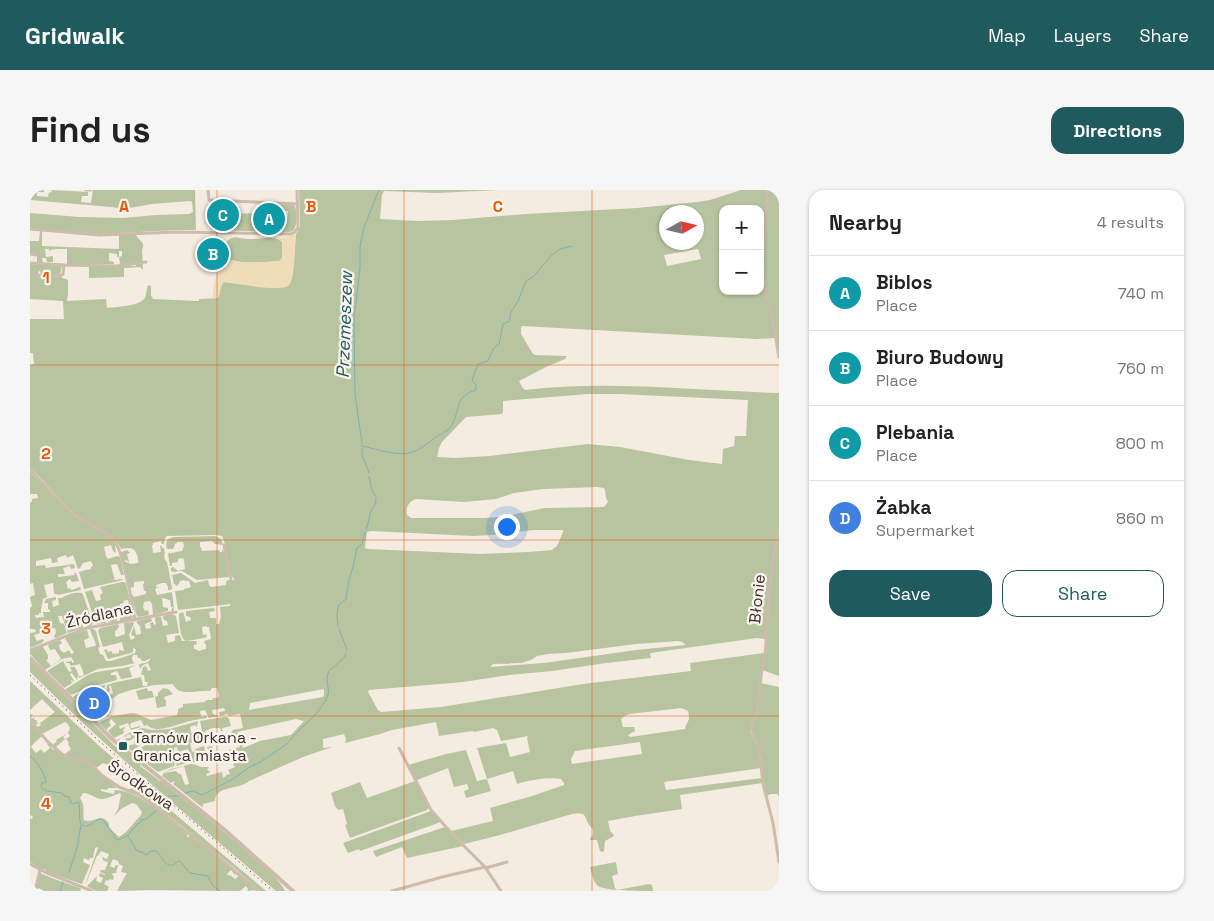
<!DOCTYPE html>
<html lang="en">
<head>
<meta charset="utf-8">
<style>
	body { margin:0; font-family:"Space Grotesk",sans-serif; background:#f6f6f6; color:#222 }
	.controls { position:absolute; right:15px; top:15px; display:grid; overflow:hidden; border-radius:10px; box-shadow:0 1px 4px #0004 }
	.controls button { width:45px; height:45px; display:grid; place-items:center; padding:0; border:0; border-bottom:1px solid #e0e0e0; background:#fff; color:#222; font:25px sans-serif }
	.compass { position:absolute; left:629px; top:15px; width:45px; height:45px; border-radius:50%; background:#fff; box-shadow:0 1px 4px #0004; rotate:82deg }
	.you { position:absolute; left:476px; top:336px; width:18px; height:18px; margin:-12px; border:4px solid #fff; border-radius:50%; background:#1a73e8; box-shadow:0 0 0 8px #1a73e833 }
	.badge { display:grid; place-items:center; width:32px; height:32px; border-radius:50%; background:#1f5a5e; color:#fff; font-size:16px; font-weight:700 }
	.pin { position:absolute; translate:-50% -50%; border:2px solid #fff; box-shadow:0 1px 5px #0006 }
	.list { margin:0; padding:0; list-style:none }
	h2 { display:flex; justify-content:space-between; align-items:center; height:65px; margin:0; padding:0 20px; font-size:21px }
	h2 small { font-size:16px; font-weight:400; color:#767676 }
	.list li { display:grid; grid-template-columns:32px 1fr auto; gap:15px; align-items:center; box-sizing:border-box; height:75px; padding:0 20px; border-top:1px solid #e0e0e0 }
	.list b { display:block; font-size:19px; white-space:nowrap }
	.list p { margin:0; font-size:16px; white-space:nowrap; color:#767676 }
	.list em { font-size:16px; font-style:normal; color:#767676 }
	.actions { display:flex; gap:10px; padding:15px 20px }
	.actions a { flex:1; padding:11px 0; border:1px solid #1f5a5e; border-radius:15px; text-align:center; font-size:18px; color:#1f5a5e }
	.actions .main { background:#1f5a5e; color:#fff }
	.map { position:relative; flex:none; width:749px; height:701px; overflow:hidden; border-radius:15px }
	header { display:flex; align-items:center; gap:30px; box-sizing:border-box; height:70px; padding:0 25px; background:#1f5a5e; color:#fff }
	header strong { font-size:24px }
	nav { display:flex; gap:28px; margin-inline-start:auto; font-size:18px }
	.intro { display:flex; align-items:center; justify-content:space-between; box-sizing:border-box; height:120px; padding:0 30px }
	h1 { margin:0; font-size:35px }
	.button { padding:12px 22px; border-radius:15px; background:#1f5a5e; color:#fff; font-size:18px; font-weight:700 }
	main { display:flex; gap:30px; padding:0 30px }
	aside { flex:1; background:#fff; border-radius:15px; box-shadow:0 1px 4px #0004 }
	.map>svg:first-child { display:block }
	.green { fill:#b8c4a0; fill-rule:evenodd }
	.sand { fill:#efdcb8 }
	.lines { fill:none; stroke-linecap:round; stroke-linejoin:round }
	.stream { stroke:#7fb0b2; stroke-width:1 }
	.minor { stroke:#cdbbac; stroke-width:3 }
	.tertiary { stroke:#cdbbac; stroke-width:4 }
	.rail { stroke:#3b302b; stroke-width:1; stroke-dasharray:1 4; stroke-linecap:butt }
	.grid { fill:none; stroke:#e8590c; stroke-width:1; stroke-opacity:0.55 }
	.poi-dot { fill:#1f5a5e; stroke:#fbf5ee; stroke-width:2 }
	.labels { text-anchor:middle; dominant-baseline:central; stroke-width:4.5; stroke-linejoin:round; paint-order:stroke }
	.street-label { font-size:16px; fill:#3b302b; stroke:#fbf5ee }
	.poi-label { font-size:16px; fill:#3b302b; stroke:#fbf5ee; text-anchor:start }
	.water-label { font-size:18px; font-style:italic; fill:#1f5a5e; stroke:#fbf5ee }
	.grid-label { font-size:16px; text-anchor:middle; font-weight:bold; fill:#e8590c; stroke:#fbf5ee; stroke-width:4.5; stroke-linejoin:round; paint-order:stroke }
</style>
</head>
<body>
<header>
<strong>Gridwalk</strong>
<nav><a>Map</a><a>Layers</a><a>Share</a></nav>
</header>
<div class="intro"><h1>Find us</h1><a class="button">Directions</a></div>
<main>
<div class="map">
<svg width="749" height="701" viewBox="0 0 749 701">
	<rect width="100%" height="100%" fill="#f4ebe1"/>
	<!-- green -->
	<g class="green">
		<path d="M0 0H14V2H7V6L18 7 19 2 21 3 22 0 58 2V6H52L51 12 61 13 63 0H165L166 40H147L70 44 0 38V23L50 27 93 28 126 25 159 24 163 22 162 12 160 11 122 14 94 19 81 17 0 10Z"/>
		<path d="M269 0H468L407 3 354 1 352 5 350 29 388 31 423 30 496 24 607 18 668 12 680 10 711 0H737L732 93 739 117 745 148 726 149 493 136 491 137V144L503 164 505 165 537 166 535 169 516 177 489 191 492 197 495 200C579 190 665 201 749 203V338L743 367 735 449 727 448 620 463 621 468 576 473 522 481 479 485 433 492 339 500 338 502 348 520 351 522 411 517 553 494 661 481 660 473 734 463 726 522 720 539 721 543 728 558 731 578 634 592 636 600 732 588V593L650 605 652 619 605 626 578 631 580 641 583 644 584 646 575 651 574 661 572 662 570 661 567 650H560V648L563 645V639C551 628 561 622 542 624L470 645 434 654 421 641 463 631 460 618 502 606 534 595V593L531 589C517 587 500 590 487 594L483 581 457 589 461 601 436 608 434 601 439 599 437 594 424 597 418 578 387 590 378 575 416 564 436 560 447 591 457 589 447 558 476 553 480 567 500 562 497 548 498 546 471 551 467 540 463 538 444 542 443 541 409 546 406 532 362 540 350 544 315 553 316 549 314 544 293 549V558L302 557 273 567 219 591C210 600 185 595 185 611L173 614V616L172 617 143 594 145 592 144 591 141 593 132 586 134 583 146 581 149 584H151L155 595 159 594 154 576 131 583 141 579 161 574 166 575 171 577H178L179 578 177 579 178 581H180V582L176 584 177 586 192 582 193 588 196 586V585L200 584 198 580 205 577 203 574 205 572 203 571 197 573 196 570 192 572 191 569H188L179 572 181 567 177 557 182 556 185 564 195 562 196 564 200 562 199 560 210 557 208 547 204 549 203 546 196 548 195 546 201 543 203 540 213 538 210 524 199 526 197 524 190 526 189 522 195 521 194 518 182 520 183 524 188 526 179 528 175 520 170 521 171 527 176 526 177 528C170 529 163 530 156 532 146 535 125 544 117 535L114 536 111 530 101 533 100 535 101 538H103L109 536 111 537 101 540 98 533 89 536 90 539 94 537 95 538 93 540 94 543 84 548 78 541 86 534 81 529 79 532 81 535 76 540 69 533 82 526 103 523 107 524 121 530 147 525 148 522V519L153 517V514L175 512 176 510H182L183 508H187L189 506 187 498H182L180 501C168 499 149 508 143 494L124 495 101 500 89 504 82 509 80 507 73 506 83 504 81 496H79L80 501 77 502V495C87 491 100 490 111 487L113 496H117L118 492H115L114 485H111L113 477 116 476 118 481 121 480 118 473 113 475 110 479 109 474 99 478 102 487 91 489 87 481 81 483V485H86L87 490 57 498 41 505 35 500 36 499 58 485 66 482 94 478 118 472 121 468 115 471H112L110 468H108L107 465H103L102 468 103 472 105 473 92 476 68 479 49 488 48 485 47 490 42 483 40 484 44 491 43 492 42 490H41L42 493 34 498 17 481 33 471 39 482 42 481 40 477H45L49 486H52L54 484 50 474 41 476 39 473H36V472L42 471V473L44 472 41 467 32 469 15 480 0 464V461L12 456 15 460 18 465V469L16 470 21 476 31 469 25 459 20 460 18 456 19 454 30 450 32 453 29 455 30 460 34 463 39 460 41 464 44 463 36 450 34 449H36V447L57 440 59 448 54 450 56 458 65 456 66 455C64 448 62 446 60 439H63L66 441 70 457 68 458 70 464 73 465 76 471H81L103 464 105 463 106 460 103 457V462L101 463 78 469 74 460 77 459 78 462 82 461V464L84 463 86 466 85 464 89 463V460L94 461 92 452 73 457 68 441 70 438 88 434 89 437 87 439V440L85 441V446L87 447 95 444 94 433 103 432 104 433 99 445 101 450 105 448 104 446 101 445 104 436 106 445 111 444 110 436 107 433V431L121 428 122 431 115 434 116 439 121 438 120 433 123 432 124 435 126 434 125 429 126 427H131L133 436 138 435 137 431 134 430 133 426 142 424 146 426 149 443 136 445 138 453 145 451V446L150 445 152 451H166L167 454 164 455V459H166L168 461 176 459V454H175L174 451 181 449 179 437H177L176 436 172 437 173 445 176 444 177 447C173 448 159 451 156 451 150 449 149 430 149 424L153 422 156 432 161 430 160 427 156 426V421L184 418 185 421 179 422 180 428H186V434H189L191 427 190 417 200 416 201 414 148 420 145 401 154 400V399L161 397 159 391H156L154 390 150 391 149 394 146 396 145 394H144L142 385 151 383 165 393 178 390 179 395 181 397 196 395V392L198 390H204V388L202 387 198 371 195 354 192 346 187 345 137 346 135 348 134 354H132L131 351 123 353V355H122L123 363 131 362 130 356H132V358H134L135 364 134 365 135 370 137 372 142 398 141 400H138V397L136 393H132L126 395V397H129L125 399 127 405 142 402 144 419 143 421H141L143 417H141L140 410H138L137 409 132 408 133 417 138 418V421L123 425 122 414 120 411 114 412 113 417 115 421 118 420 119 425 108 427 106 424 102 406 103 405 104 407 116 404V401H114L113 394H114V391L104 392V397L100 398 91 362 97 360 100 363 97 364 99 372 96 370 94 371 101 374 108 373C109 369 107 362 103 359 100 357 94 359 91 359 85 341 55 333 41 321L0 277V175L4 174 3 163H0V129H34L33 111 0 109V86L30 87 38 90V104L37 111 76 109 77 118C85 117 107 116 113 110 117 107 116 100 118 95L121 96V105L123 109 167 111H169V109L188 108C190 103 190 96 193 92L238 97H256L262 88 266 44 268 41 270 36ZM693 19H730V101H693ZM636 22H666V52H636ZM668 59 671 69 637 76 634 65ZM558 204H589L718 210 716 246H705L704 256 693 259 692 274 659 270 590 257 558 254 459 266 425 268 407 267 409 258 412 252 436 227 472 224 473 221V211ZM567 297 574 298 575 300 576 308 578 312 574 317 515 318 470 327 454 328H381L377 325C375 318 379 311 386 309L434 312 466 309 484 303 513 299ZM504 340H533V342L527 356 522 360 498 362 450 364 338 359 335 358V357L337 342 341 341 443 346 461 345ZM648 451 652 452 656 455 606 460 514 473 460 477 463 474 491 473 501 470 507 466 518 464 536 463 606 454ZM294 499V505L293 507 219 520 220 513ZM652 518 658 521C661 532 657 530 655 539L600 547 598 545 605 541 604 537H593L591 529 592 528 599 524ZM266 529 274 531 261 545 230 551 213 558 207 542ZM610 552 612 564 542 574 541 569 545 561Z"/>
		<path d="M738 0H749V161L733 93 734 44Z"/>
		<path d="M183 13H193V16L190 17 188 22 190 26H191V28H193V32H198V28L201 24 228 23 230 14V27H232L233 34 257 33 258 21H253V18H249V20L247 21 246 24 245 15H262L265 16C267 24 268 35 263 41L259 42 182 40 180 38V15Z"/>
		<path d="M10 41H12V56L89 59V45H106C109 51 116 52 112 60L113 80 110 77 94 78V87L59 88V76H106V74H90L89 67 92 66V61H89V67H87V64L79 63V71L84 72V74H37V59H27L20 60 19 62V59H15L16 67 23 66V72H17L16 68H12L13 73H7V64H0V51H9Z"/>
		<path d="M206 47C210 48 215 49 219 49 230 50 243 44 253 52L252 68 250 71C233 72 212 75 196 68L197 51 201 48Z"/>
		<path d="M0 74 32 76 30 85 11 84 9 80 8 84H0Z"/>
		<path d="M0 281 5 287 42 324 80 347 87 356H85L86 363 83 361 81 355 74 357 76 366 78 369 87 366 90 367 94 385H91L87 374 81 375 82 380 85 390 91 389 93 390 54 399 49 382 51 381 52 383V381L61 379V377L63 376 61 371 53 373 50 378 48 379 43 365 37 368 36 365 27 368 28 372 22 373 21 368 6 371V376L15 375 16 378 44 374 45 378 41 379 40 376 33 378 35 384H28V387L45 385 44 383H46L49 391 42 392 40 389 36 392 38 399 40 398 41 400 50 397 51 400 28 405V404H24L23 393 14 395 17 407 13 409 11 419V423H9V425H5L6 428 14 427 13 422H20V420L18 419V413H14L16 409 26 407V410L22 411 23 417 29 415 28 408H32C37 404 46 402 52 403L53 405 63 433 61 436 57 437 54 424 47 425C45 429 47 431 48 434L52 433 53 438 38 443 32 426H28L30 433 34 434 37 443 26 448 24 447 26 442 25 438 15 440H14L17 450 13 440 10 442V443L4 445 7 451 13 449 14 451 12 452V453L0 458V443L6 442 5 439H0V418L2 416 0 407 5 405 3 393 0 394V312H2V309L8 308 7 304H0Z"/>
		<path d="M749 345V486L732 480 745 361Z"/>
		<path d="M185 346 191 349 193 355 185 354 182 351 170 352V357H171L172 361 189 360 190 362H192V359L195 363 199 387 167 390 152 381 143 382 141 381V378L143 377 148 381 155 379 154 369 152 368 148 369V372L142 373V376H140L138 364 140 362V364L141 363 152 361 154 356 153 352H148L145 354 143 359H137L136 354 138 349 143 347Z"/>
		<path d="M92 392H94L96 393 101 415 99 416 98 410 93 411 94 413 90 414 91 422 100 420 101 422 102 421 103 427 101 429 90 431V428L91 427 90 421H84L83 420 82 421 83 428 87 427V431L80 433 76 422 67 424 69 430 75 428 76 433 66 434 55 402 62 400 66 411 71 410 70 405 73 403 70 397Z"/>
		<path d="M0 470 86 557 90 558 111 574 110 576 130 591H131C162 616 194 641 224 668 235 678 249 689 255 701H246C163 630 78 560 0 482Z"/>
		<path d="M0 491 67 554 132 611 138 618 236 701H230L202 676 120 611 98 600 102 598V594L79 575 73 573 66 578 62 574 35 564 41 559 38 554 39 553 36 549 40 546 38 543 33 547 35 549 26 557 23 555 27 551 26 550 38 543 40 538 37 533 35 532 12 544 0 529V524L3 525 1 527 2 529 5 527 4 529 5 530H7L6 532 7 533 9 532 6 535 8 537 11 535 10 533 25 522 12 509 0 520Z"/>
		<path d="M731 493 749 497V606L747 604H741L736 606 733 591 732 571 729 556 722 540Z"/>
		<path d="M75 495 74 498 69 499 71 507 63 509 52 516 43 507 52 501Z"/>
		<path d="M117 498 118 501H122L124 507 128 506V503L133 498 138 499 143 504 134 507 135 510H136V516L127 518 125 507 109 510 106 501Z"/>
		<path d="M194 527H197L199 529 201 536 192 538 193 541H191L190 538H183L175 541 176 547 183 545V546L160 553 162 562 166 561 165 559 174 556 175 561 170 562 171 568H174L175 573 162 572 158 559 151 561 153 571 160 570V572L146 576 149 564 147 557 144 558 146 571 144 576 128 582 103 563 123 550 120 543 113 545 115 549 117 548 115 552 111 550 108 546 95 553 98 556 104 554V552L106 551 108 556 112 554 102 561 90 553 97 548H101L100 544 97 545 96 547 93 546 88 551 87 550 99 543 112 538 122 540 140 539 168 531 167 536 166 537 165 535 160 537 161 543 166 542 167 544 172 541 170 531Z"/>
		<path d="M0 532 12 546 4 553 1 557 6 563 11 559 14 563 20 558 17 554 19 553 22 559 58 573 87 598H78L77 600 71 599V601L84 604 85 600C111 601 136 628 157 644V647L160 646 171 653 206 683 205 685 201 680 197 684 199 686 200 685 205 689 209 686 225 700 217 701 218 699 216 696 210 701 118 700 87 701 97 683 91 682 93 676 89 674 88 671 83 669 80 676 84 678 86 675H88L86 683H83L82 685 84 686 83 690 80 689 78 691 76 690 74 694 79 697 77 701H66L58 697 57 696 67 686 66 691 71 693 73 688 69 686 70 683 75 685V684L70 682 71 680H75L78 672 75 671 74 672 72 667 77 669 79 664 71 661 68 666H67L57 691 55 695 68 658 67 657 65 658 63 668H60L59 670 54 668 53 672 60 675 52 694 16 682 15 679 13 680 0 672V628L2 629 3 627 0 625ZM53 603C58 603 60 605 65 607 73 612 82 606 90 603L91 605 88 619 84 626 91 619 102 613 106 614 112 622 111 625 96 642 89 647C86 644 82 641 80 638 78 635 80 634 77 631 69 623 63 634 54 630 52 622 56 617 50 608Z"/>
		<path d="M385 591 398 616V618L397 620 320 648 315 635 317 634 313 619 308 620 305 616 301 603 330 592 337 608Z"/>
		<path d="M401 621 411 632 330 661 329 659 318 663 313 653Z"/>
		<path d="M415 637 433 656 377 668 372 657 346 667 343 661Z"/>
		<path d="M586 672 588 684 582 686 585 698 587 700 619 694 622 695 623 701C610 701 577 701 568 696 563 692 562 683 560 677Z"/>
		<path d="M10 683 24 689 50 698 51 699 50 701H14L9 698 7 701H6Z"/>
	</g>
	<!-- sand -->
	<path class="sand" d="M266 44C265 54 265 89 259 95 252 103 205 93 194 92 187 100 195 106 182 109L185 89 196 68C212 75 233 72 249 71L252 68V52L249 49Z"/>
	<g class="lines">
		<!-- stream -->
		<g class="stream">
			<path d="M343 14 349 0"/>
			<path d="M332 254 325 204 324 129 330 78V57L334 37 343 15"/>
			<path d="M332 256C346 259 369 267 383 262 391 259 399 252 406 247 413 242 420 241 423 233 431 215 425 207 446 200V195L442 190 448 174 458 171 463 159 469 154 473 134 480 131V124L488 111 496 91 503 87 522 65 530 59 542 56"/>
			<path d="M332 259C331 268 337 274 339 283"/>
			<path d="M339 287 342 300 346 307"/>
			<path d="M336 340C338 334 339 329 340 324 342 318 346 315 346 309"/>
			<path d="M308 436 307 425 308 416 316 409 319 390 323 377 327 358 332 354 335 342"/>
			<path d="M309 439 317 460"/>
			<path d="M300 480 315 467 316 463"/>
			<path d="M278 531C284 528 296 512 298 505 300 497 294 490 299 481"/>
			<path d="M0 566C6 569 16 586 16 592L12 593 11 596 12 598 17 601 32 603 34 606 39 607 41 613 43 614 48 612H49L50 632 53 636C61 637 65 629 72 629L84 645 85 648 88 650 97 646 103 639 106 636 107 634 110 633 111 630 116 629 126 621"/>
			<path d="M155 603 163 601 172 605 203 589 218 578 230 572 257 554 268 541 278 532"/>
			<path d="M138 606H149"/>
			<path d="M129 617 132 614"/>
			<path d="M98 646 107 661 112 662 116 665 121 661H126C133 666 133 677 144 675L148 671H150L158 681 160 683 178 686 183 696 190 701"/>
			<path d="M39 682 47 658 51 635"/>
			<path d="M30 701 33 692"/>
		</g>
		<!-- minor -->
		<g class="minor">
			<path d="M56 0H61"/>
			<path d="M178 0 179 10 268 14"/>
			<path d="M738 0C737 31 730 61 733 92 733 101 738 109 740 118 744 134 746 151 749 167"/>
			<path d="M0 39 70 45 147 42 261 44 265 42 268 38 267 0"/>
			<path d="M0 64 6 65"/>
			<path d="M0 73 34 75 87 76 116 72"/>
			<path d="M0 85 31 86 33 84 34 75"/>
			<path d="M0 278 5 285 41 323C54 333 73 337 84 350 92 358 103 416 105 430"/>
			<path d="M749 342 744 361 736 437V457L732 479 727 523 722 532 721 538 729 558 733 594 743 633 749 672"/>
			<path d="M194 355 201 389"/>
			<path d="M0 460 57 438 146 422"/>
			<path d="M0 531 18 552 33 565 58 572 73 586 89 597 107 604 118 611 151 638 174 655 228 701"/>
			<path d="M369 558 401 620 424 646 455 677 471 701"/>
			<path d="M0 674 17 683 62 701"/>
			<path d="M456 678 477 672"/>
			<path d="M5 701 10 680"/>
			<path d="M362 701 412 687 455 677"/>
		</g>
		<!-- tertiary -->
		<path class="tertiary" d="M0 468 83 550 196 641 263 701"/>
		<!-- rail -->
		<path class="rail" d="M0 485 67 549 243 701"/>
	</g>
	<!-- grid -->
	<path class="grid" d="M187 0V701M374 0V701M562 0V701M0 175H749M0 350H749M0 526H749"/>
	<!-- markers -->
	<rect class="poi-dot" x="88" y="551" width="10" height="10" rx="2.5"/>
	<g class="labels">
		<!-- street labels -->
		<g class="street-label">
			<text transform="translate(727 409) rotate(-84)">Błonie</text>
			<text transform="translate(69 425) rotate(-13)">Źródlana</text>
			<text transform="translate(111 595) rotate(34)">Środkowa</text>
		</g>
		<!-- poi labels -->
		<g class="poi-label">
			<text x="103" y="547">Tarnów Orkana -<tspan x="103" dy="18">Granica miasta</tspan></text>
		</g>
		<!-- water labels -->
		<g class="water-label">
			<text transform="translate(314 135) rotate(-88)">Przemeszew</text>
		</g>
	</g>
	<g class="grid-label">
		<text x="94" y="22">A</text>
		<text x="281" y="22">B</text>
		<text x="468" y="22">C</text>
		<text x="16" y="93">1</text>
		<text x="16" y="269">2</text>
		<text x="16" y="444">3</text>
		<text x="16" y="619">4</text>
	</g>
</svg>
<div class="controls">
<button>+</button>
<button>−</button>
</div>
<svg class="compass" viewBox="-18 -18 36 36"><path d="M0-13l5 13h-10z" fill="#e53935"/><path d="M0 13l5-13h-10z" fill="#767676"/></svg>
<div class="you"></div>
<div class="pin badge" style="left:239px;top:29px;background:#0f9aa8">A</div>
<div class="pin badge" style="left:183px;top:64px;background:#0f9aa8">B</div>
<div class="pin badge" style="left:193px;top:25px;background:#0f9aa8">C</div>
<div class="pin badge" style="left:64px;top:513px;background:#3f7fe0">D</div>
</div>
<aside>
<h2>Nearby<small>4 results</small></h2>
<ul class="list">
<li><span class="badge" style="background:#0f9aa8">A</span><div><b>Biblos</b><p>Place</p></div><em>740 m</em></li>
<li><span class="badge" style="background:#0f9aa8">B</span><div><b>Biuro Budowy</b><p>Place</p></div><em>760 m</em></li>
<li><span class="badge" style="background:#0f9aa8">C</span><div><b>Plebania</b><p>Place</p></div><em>800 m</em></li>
<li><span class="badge" style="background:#3f7fe0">D</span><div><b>Żabka</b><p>Supermarket</p></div><em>860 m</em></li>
</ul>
<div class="actions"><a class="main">Save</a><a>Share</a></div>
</aside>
</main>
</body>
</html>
